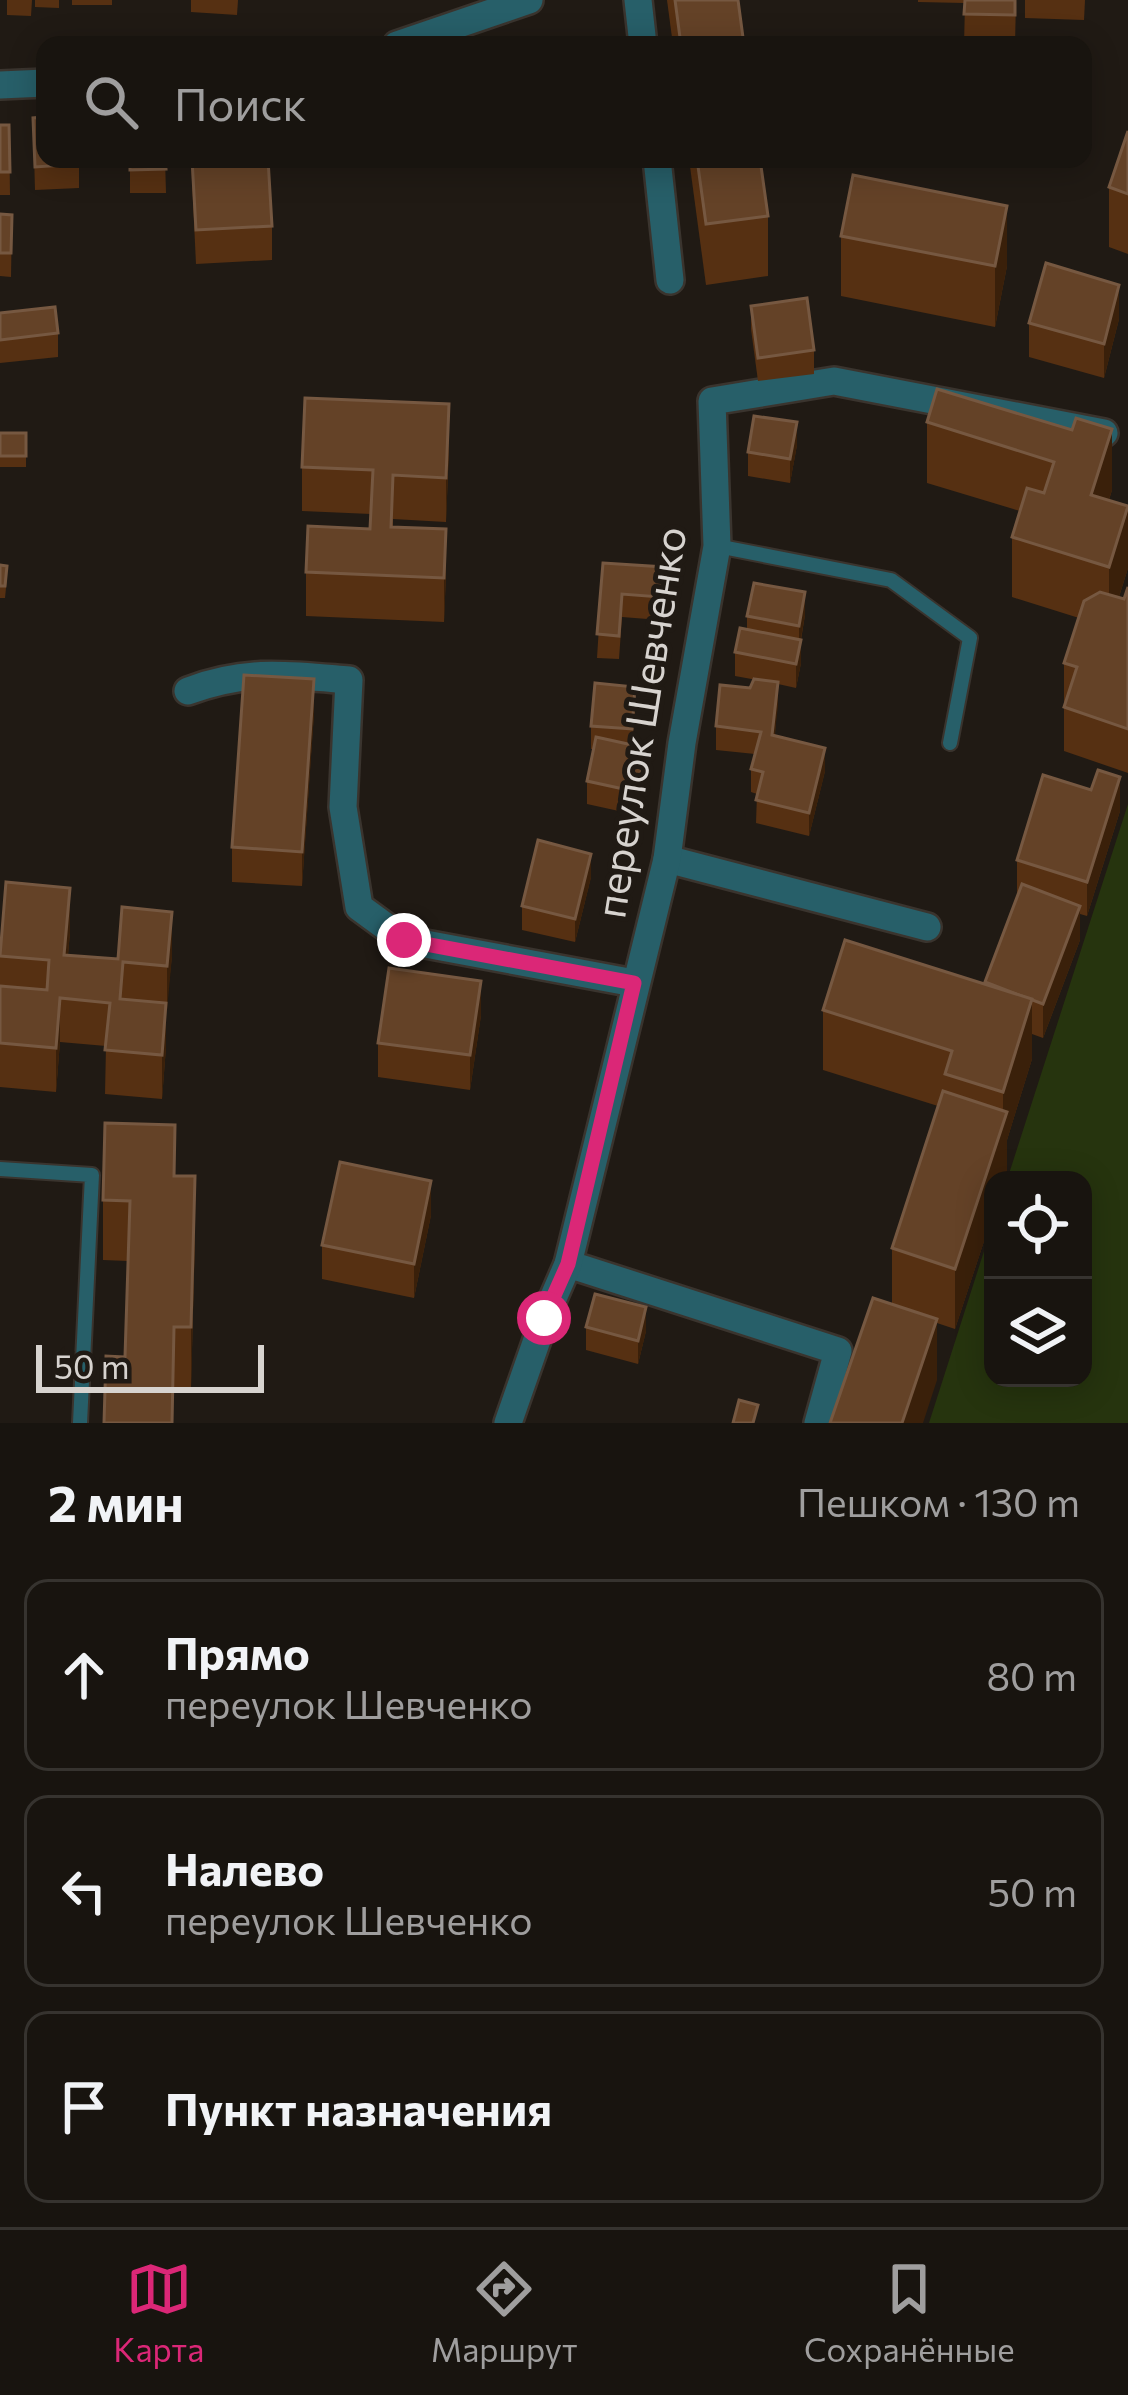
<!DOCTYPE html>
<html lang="ru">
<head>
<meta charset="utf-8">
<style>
	body { margin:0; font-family:Commissioner,sans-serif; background:#25211d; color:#f1f3f6 }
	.controls { position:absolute; right:36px; bottom:36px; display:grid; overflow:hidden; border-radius:24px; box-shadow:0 6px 30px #0003 }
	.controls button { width:108px; height:108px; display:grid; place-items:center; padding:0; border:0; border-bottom:3px solid #36332f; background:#18140f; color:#f1f3f6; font:60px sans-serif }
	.scale { position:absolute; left:36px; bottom:30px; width:228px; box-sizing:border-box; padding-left:12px; border:6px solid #d7d3cf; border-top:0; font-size:33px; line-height:42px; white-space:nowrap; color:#d7d3cf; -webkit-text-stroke:9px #201a14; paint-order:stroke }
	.stop { position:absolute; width:36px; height:36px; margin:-27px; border:9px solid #db2777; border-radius:50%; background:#fff }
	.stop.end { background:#db2777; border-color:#fff; box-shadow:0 3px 12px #0008 }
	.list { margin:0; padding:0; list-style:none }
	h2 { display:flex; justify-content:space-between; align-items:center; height:156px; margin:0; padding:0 48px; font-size:51px }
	h2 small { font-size:39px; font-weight:400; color:#9f9e9e }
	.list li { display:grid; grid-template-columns:78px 1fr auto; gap:36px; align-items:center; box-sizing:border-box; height:192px; margin:0 24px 24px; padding:0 24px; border:3px solid #36332f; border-radius:24px }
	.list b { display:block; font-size:45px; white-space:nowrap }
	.list p { margin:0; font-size:39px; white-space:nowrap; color:#9f9e9e }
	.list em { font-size:39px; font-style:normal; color:#9f9e9e }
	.icon { flex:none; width:66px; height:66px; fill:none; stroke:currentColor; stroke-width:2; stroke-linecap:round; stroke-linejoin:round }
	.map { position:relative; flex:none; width:1128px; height:1423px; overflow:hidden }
	.search { position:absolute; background:#18140f; box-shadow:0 6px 30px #0003; left:36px; right:36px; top:36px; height:132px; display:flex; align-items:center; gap:30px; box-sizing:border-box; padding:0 42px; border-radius:24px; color:#9f9e9e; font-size:45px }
	.sheet { height:804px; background:#18140f }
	nav { display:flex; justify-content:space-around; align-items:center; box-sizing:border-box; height:168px; border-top:3px solid #36332f; background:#18140f; font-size:33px; color:#9f9e9e }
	nav a { display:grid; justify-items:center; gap:6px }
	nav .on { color:#db2777 }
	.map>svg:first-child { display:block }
	.green { fill:#26340e }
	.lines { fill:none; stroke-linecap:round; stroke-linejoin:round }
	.service-casing { stroke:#3a342e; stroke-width:18 }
	.minor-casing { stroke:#3a342e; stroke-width:32 }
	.service { stroke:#275f69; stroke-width:14 }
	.minor { stroke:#275f69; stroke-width:27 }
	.wall { fill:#563012 }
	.shaded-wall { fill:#3a200a }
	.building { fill:#644227; stroke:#765841; stroke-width:3 }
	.route { stroke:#db2777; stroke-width:15 }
	.labels { text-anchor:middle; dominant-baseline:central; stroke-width:10; stroke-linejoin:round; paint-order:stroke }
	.street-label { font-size:42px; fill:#d7d3cf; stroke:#201a14 }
</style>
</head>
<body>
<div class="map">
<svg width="1128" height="1423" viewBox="0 0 1128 1423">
	<rect width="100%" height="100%" fill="#201a14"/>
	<!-- green -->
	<path class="green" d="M1128 804V1423H929L993 1223V1378H1083V1180H1007Z"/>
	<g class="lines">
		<!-- service casing -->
		<g class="service-casing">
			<g id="service">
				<path d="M717 546 891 580 970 638 950 743"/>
				<path d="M0 1169 92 1175 80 1423"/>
			</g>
		</g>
		<!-- minor casing -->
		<g class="minor-casing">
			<g id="minor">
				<path d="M638 0 643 45"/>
				<path d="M397 45 529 0"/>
				<path d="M0 85 45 83"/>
				<path d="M657 159 670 280"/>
				<path d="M188 691C246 669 288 675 349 680L343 807 359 907 404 940 634 983"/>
				<path d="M667 859 927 927"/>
				<path d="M568 1264 838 1351 818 1423"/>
				<path d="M508 1423 545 1317 568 1264 667 859 682 743 717 546 712 401 834 381 1104 433"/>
			</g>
		</g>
		<!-- service -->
		<use href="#service" class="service"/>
		<!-- minor -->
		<use href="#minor" class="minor"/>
	</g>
	<!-- wall -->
	<g class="wall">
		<path d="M7 0H32L31 16 7 15Z"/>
		<path d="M35 0H59V8L35 7Z"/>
		<rect x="72" y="0" width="40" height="5"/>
		<path d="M191 0H238L237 15 191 12Z"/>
		<path d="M667 0H738L744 45H673Z"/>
		<path d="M918 0H1016L1015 45H964L965 3 918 2Z"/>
		<path d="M1025 0H1085L1084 20 1025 18Z"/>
		<path d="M33 118 79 159V188L35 190Z"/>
		<path d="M0 125H9L10 195H0Z"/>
		<path d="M1128 131V254L1109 247V187Z"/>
		<path d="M130 159H165L166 193H130Z"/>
		<path d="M191 159 272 226V260L196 264Z"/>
		<path d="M689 159H760L768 216V276L706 285Z"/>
		<path d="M0 214 12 215 11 277 0 276Z"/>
		<path d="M841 236 1007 266 995 327 841 296Z"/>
		<path d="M751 306 814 350V374L758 381 751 329Z"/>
		<path d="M0 313 58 333V357L0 363Z"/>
		<path d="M1119 319 1104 378 1029 357V323Z"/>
		<path d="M937 389 1112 490 1109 500 1128 568 1119 597 1124 599 1128 587V773L1064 751V663L1079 618 1012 597V537L1020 511 927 483V422Z"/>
		<rect x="0" y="433" width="26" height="34"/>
		<path d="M797 445 790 483 748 476V452Z"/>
		<path d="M449 448 446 522 393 519V527L446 573 444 622 306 616V572L370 529 371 514 302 511V467Z"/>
		<path d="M603 563 664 590 660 620 622 617 619 659 597 658Z"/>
		<path d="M0 565 7 578 5 598H0Z"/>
		<path d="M805 615 801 640V663L796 688 778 684 775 735 825 771 809 836 756 823 757 794 751 792V769L755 754 716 750V726L757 680 735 676V652L747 629V616Z"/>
		<path d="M635 710 632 745 646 771 637 815 587 804V781L593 749H591V726Z"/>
		<path d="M314 713 302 886 232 882V847Z"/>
		<path d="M1120 811 1087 916 1080 914V940L1043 1038 1032 1034V1059L1007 1140V1172L1004 1180H993V1214L955 1329 937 1323V1380L892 1304V1248L938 1106 823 1070V1010L985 984 1018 895 1017 894V860Z"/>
		<path d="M591 877 575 942 522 930V906Z"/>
		<path d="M70 932 68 955 118 959 172 956 166 1010V1047L162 1099 105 1094 106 1046 60 1042 56 1092 0 1087V947Z"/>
		<path d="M481 1015 470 1090 378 1077V1043Z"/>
		<path d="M175 1176 195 1237 191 1388 174 1387 125 1357 128 1261 103 1260V1200Z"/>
		<path d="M431 1215 414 1298 322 1279V1245Z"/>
		<path d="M586 1327 646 1331 638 1364 586 1350Z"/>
	</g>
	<!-- shaded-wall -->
	<g class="shaded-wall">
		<path d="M1007 206V266L995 327V266Z"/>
		<path d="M1119 285V319L1104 378V344Z"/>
		<path d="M449 404V448L446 522V478Z"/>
		<path d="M797 422V445L790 483V459Z"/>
		<path d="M1112 429V490L1091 555V495Z"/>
		<path d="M1128 508V568L1109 628V567Z"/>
		<path d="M446 529V573L444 622V578Z"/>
		<path d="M664 567V590L660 620V597Z"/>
		<path d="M805 592V615L799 649V626Z"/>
		<path d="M801 640V663L796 688V664Z"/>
		<path d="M314 679V713L302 886V852Z"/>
		<path d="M778 682V706L772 758V735Z"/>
		<path d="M646 748V771L637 815V792Z"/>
		<path d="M825 748V771L809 836V813Z"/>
		<path d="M1120 777V811L1087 916V882Z"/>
		<path d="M591 854V877L575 942V919Z"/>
		<path d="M70 888V932L64 999V955Z"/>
		<path d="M1080 906V940L1043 1038V1004Z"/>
		<path d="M172 912V956L167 1010V966Z"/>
		<path d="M481 981V1015L470 1090V1055Z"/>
		<path d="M60 998V1042L56 1092V1048Z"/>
		<path d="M1032 999V1059L1007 1140V1172L1004 1180H993V1214L955 1329V1269L1003 1124V1092Z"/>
		<path d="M166 1003V1047L162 1099V1055Z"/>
		<path d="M195 1176V1237L191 1388V1327Z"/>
		<path d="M431 1181V1215L414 1298V1264Z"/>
		<path d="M646 1307V1331L638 1364V1341Z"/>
		<path d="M937 1319V1380L923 1423H902Z"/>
	</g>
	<!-- building -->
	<g class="building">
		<path d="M675 0H738L744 45H681Z"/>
		<path d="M965 0H1015V15L964 14Z"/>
		<path d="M45 117V159H79V164L35 167 33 118Z"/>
		<path d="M0 125H9L10 172H0Z"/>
		<path d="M1128 131V194L1109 187Z"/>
		<path d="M130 159H165L166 169 130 170Z"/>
		<path d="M192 159H268L272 226 196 230Z"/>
		<path d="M697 159H760L768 216 706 224Z"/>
		<path d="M853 175 1007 206 995 266 841 236Z"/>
		<path d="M0 214 12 215 11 253H0Z"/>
		<path d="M1046 263 1119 285 1104 344 1029 323Z"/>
		<path d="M807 298 814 350 758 358 751 306Z"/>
		<path d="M55 307 58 333 0 340V313Z"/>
		<path d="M937 389 1072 430 1076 418 1112 429 1091 495 1128 506 1109 567 1012 537 1027 488 1044 493 1054 462 927 422Z"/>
		<path d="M305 398 449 404 446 478 393 475 391 527 446 529 444 578 306 572 308 526 370 529 373 470 302 467Z"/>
		<path d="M754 416 797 422 790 459 748 452Z"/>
		<rect x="0" y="433" width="26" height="23"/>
		<path d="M603 563 664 567 660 597 622 594 619 636 597 634Z"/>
		<path d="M0 565 7 566 5 586H0Z"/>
		<path d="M754 583 805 592 799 626 747 616Z"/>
		<path d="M1128 587V729L1064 707 1077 667 1064 663 1084 601 1100 592 1124 599Z"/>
		<path d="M740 628 801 640 796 664 735 652Z"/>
		<path d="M244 675 314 679 302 852 232 847Z"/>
		<path d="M754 679 778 682 772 735 825 748 809 813 756 800 763 772 751 769 761 732 716 726 720 685 750 688Z"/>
		<path d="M595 683 635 687 632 729 591 726Z"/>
		<path d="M596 737 646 748 637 792 587 781Z"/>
		<path d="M1098 770 1120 777 1087 882 1017 860 1043 775 1091 790Z"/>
		<path d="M538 840 591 854 575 919 522 906Z"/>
		<path d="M6 882 70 888 64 955 118 959 122 907 172 912 167 966 123 962 120 999 166 1003 162 1055 105 1050 110 1003 60 998 56 1048 0 1043V986L47 990 49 960 0 956Z"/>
		<path d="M1022 884 1080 906 1043 1004 985 982Z"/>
		<path d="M845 940 1032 999 1003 1092 945 1074 952 1051 823 1010Z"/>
		<path d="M389 968 481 981 470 1055 378 1043Z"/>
		<path d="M943 1091 1007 1112 955 1269 892 1248Z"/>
		<path d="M105 1123 175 1125 174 1176H195L191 1327H174L172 1423H104L106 1356 125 1357 130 1201 103 1200Z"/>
		<path d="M340 1162 431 1181 414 1264 322 1245Z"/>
		<path d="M595 1294 646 1307 638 1341 586 1327Z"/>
		<path d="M873 1298 937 1319 902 1423H830Z"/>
		<path d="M739 1400 758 1405 753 1423H733Z"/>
	</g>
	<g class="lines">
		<!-- route -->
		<path class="route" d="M404 940 634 983 568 1264 544 1318"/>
	</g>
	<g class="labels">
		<!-- street labels -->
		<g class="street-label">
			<text transform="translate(639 722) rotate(-81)">переулок Шевченко</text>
		</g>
	</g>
</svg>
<div class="controls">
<button><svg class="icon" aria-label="locate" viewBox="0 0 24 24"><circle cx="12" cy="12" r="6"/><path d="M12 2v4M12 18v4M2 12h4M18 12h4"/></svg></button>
<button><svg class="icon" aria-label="layers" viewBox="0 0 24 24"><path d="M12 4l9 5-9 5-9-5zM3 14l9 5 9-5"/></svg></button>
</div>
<div class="scale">50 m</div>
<div class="stop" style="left:544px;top:1318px"></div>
<div class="stop end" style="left:404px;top:940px"></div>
<div class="search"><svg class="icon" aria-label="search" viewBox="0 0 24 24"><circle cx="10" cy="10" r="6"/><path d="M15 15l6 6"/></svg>Поиск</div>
</div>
<section class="sheet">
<h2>2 мин<small>Пешком · 130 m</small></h2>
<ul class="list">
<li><svg class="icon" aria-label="ahead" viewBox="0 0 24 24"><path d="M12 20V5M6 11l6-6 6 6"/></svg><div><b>Прямо</b><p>переулок Шевченко</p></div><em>80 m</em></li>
<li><svg class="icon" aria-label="left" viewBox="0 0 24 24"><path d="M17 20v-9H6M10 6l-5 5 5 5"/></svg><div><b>Налево</b><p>переулок Шевченко</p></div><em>50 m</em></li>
<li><svg class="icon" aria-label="arrive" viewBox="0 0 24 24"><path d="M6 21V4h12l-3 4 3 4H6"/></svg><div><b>Пункт назначения</b></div></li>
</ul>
</section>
<nav>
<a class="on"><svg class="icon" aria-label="map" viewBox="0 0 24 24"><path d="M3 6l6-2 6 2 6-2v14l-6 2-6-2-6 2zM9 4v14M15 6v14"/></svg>Карта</a>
<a><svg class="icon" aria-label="directions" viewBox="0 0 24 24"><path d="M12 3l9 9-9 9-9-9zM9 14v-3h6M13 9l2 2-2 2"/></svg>Маршрут</a>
<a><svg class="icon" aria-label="saved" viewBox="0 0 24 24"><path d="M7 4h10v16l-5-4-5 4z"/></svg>Сохранённые</a>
</nav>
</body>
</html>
